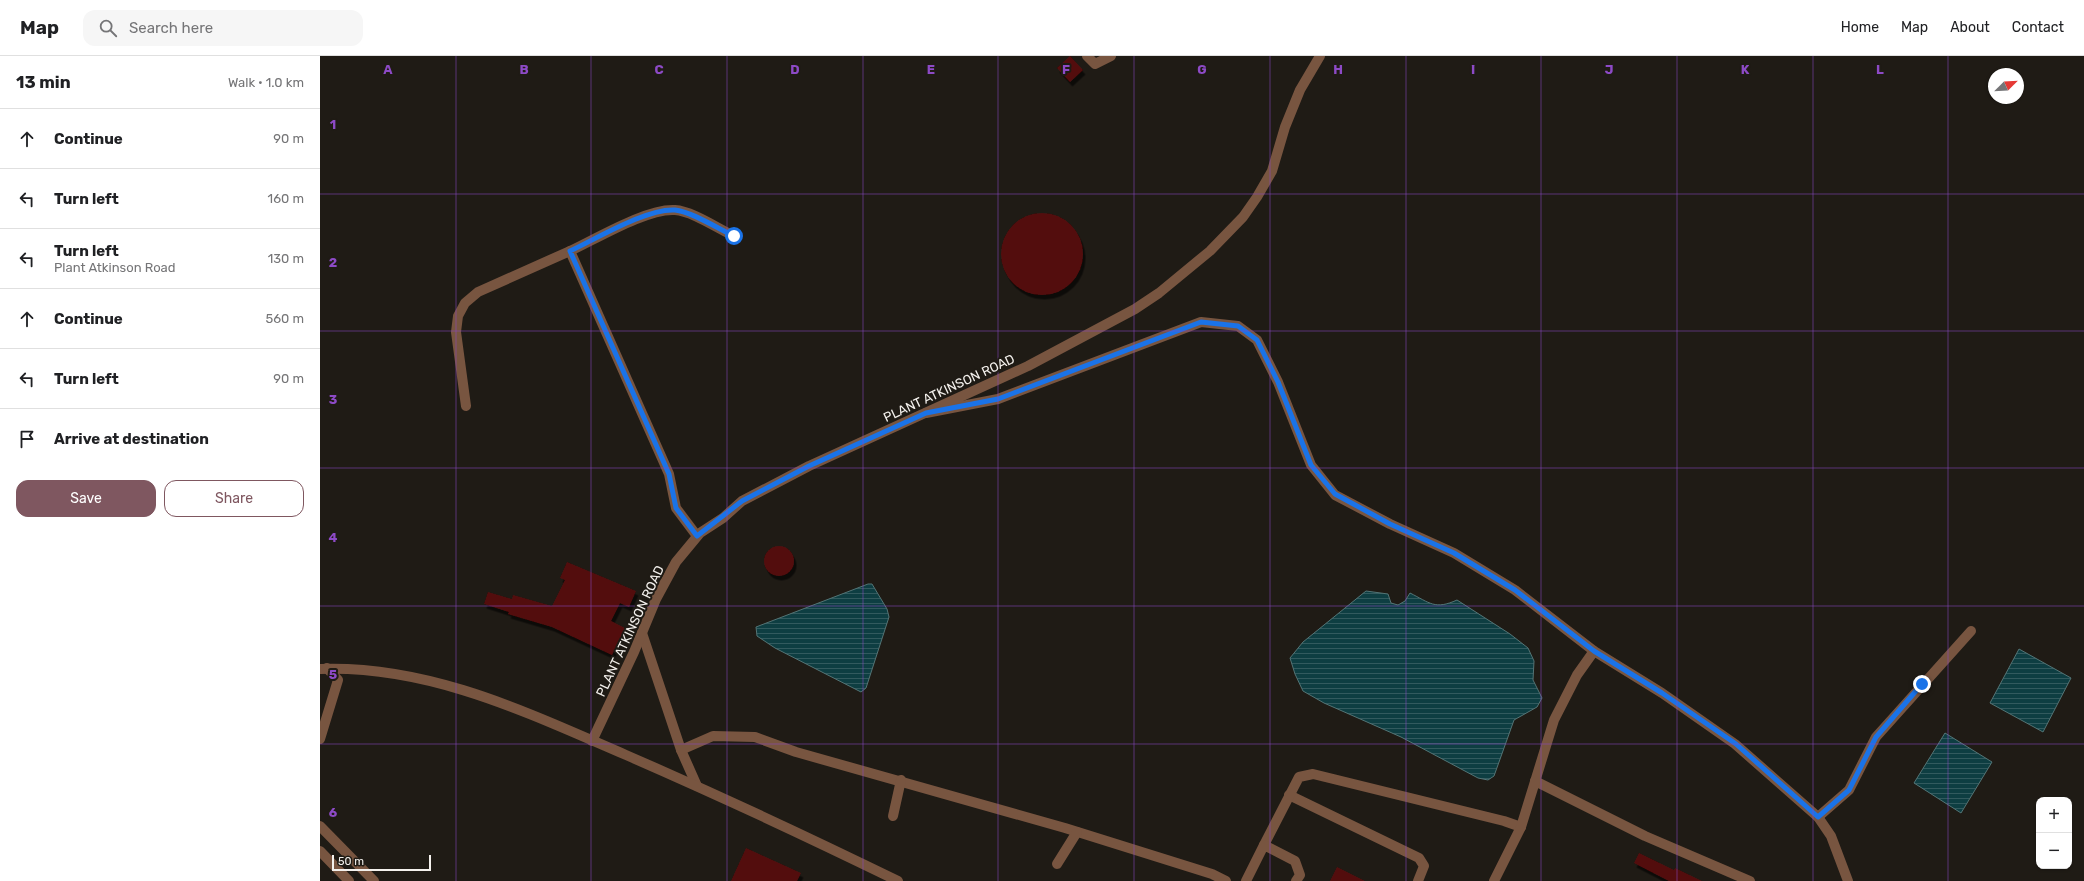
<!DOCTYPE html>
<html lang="en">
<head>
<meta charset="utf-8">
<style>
	body { margin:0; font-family:Rubik,sans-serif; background:#f6f6f6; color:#202124 }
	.controls { position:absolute; right:12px; bottom:12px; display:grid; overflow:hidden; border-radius:8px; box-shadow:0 1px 3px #0004 }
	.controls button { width:36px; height:36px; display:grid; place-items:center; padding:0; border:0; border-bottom:1px solid #e0e0e0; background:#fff; color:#202124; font:20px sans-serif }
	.compass { position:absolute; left:1668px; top:12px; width:36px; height:36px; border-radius:50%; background:#fff; box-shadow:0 1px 3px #0004; rotate:66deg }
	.scale { position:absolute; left:12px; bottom:10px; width:99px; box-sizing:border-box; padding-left:4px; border:2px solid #f4f1ed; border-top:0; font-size:11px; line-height:14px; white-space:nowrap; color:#f4f1ed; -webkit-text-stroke:3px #1f1b15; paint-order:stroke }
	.stop { position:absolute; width:12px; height:12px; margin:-9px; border:3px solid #1a73e8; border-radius:50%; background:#fff }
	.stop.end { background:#1a73e8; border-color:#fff; box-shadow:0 1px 4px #0008 }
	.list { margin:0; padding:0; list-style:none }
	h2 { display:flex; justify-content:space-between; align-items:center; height:52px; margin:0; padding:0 16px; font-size:17px }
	h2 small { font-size:13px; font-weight:400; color:#757577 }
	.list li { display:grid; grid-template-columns:26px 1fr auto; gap:12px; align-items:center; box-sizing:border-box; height:60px; padding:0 16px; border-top:1px solid #e0e0e0 }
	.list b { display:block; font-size:15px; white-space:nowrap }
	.list p { margin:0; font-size:13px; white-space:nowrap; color:#757577 }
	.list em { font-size:13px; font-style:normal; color:#757577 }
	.actions { display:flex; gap:8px; padding:12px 16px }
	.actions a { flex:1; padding:9px 0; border:1px solid #7f5760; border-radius:12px; text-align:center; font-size:14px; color:#7f5760 }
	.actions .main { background:#7f5760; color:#fff }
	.icon { flex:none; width:22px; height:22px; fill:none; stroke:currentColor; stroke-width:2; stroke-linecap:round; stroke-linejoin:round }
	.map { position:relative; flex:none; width:1764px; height:825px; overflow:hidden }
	header { display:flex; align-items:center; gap:24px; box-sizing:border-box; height:56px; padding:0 20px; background:#fff; border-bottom:1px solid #e0e0e0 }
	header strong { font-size:19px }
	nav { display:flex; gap:22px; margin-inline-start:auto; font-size:14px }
	.search { width:280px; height:36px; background:#f6f6f6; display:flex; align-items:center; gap:10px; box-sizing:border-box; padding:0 14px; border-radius:12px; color:#757577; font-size:15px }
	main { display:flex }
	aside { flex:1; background:#fff }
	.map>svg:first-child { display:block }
	.water { fill:url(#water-rules); stroke:#537475 }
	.building { fill:#520d0d; filter:url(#shadow) }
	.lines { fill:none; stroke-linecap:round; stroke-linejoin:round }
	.minor { stroke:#785540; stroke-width:10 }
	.route { stroke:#1a73e8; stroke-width:5 }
	.grid { fill:none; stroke:#8d4ac6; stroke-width:1; stroke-opacity:0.55 }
	.labels { text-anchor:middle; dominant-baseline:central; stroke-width:4; stroke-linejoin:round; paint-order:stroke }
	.street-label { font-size:13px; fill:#f4f1ed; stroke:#1f1b15 }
	.grid-label { font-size:13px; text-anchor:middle; font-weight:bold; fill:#8d4ac6; stroke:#1f1b15; stroke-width:4; stroke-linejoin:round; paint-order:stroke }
</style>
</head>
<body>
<header>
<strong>Map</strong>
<div class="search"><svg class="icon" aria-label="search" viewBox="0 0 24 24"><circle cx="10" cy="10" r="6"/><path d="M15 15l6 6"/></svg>Search here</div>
<nav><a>Home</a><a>Map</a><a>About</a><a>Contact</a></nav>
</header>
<main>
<aside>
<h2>13 min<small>Walk · 1.0 km</small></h2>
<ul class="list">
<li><svg class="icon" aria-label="ahead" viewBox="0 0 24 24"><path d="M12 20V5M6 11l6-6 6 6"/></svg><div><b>Continue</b></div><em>90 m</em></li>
<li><svg class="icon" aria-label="left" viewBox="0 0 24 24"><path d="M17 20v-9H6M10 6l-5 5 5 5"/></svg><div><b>Turn left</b></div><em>160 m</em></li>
<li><svg class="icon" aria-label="left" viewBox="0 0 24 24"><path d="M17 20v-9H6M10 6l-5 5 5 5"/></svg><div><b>Turn left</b><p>Plant Atkinson Road</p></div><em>130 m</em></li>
<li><svg class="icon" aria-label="ahead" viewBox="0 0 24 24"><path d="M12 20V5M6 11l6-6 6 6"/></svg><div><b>Continue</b></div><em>560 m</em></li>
<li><svg class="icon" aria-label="left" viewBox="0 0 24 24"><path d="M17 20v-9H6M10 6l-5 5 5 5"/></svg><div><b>Turn left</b></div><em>90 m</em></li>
<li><svg class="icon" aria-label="arrive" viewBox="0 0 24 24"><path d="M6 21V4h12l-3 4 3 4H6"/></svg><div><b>Arrive at destination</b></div></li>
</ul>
<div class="actions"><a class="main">Save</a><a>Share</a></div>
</aside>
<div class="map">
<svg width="1764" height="825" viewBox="0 0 1764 825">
	<defs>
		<pattern id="water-rules" width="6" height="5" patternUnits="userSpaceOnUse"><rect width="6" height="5" fill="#0e3e42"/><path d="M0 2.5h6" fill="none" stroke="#325a5e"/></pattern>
		<filter id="shadow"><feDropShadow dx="2.5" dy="4.5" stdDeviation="0" flood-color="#0009"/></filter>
	</defs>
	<rect width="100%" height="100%" fill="#1f1b15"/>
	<!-- water -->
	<g class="water">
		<path d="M548 528H552L567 553 569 561 546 632 541 636 455 592 437 580 436 571Z"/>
		<path d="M1046 535 1068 538 1071 547 1078 549 1085 545 1090 537C1110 547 1115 554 1137 544L1190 578 1208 592 1214 605 1213 624 1222 642 1217 651 1194 664 1174 720 1168 724 1158 722 1081 681 1004 647 983 635 975 618 970 602 983 586Z"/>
		<path d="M1699 593 1751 622 1723 676 1670 647Z"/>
		<path d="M1625 677 1672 706 1641 757 1594 727Z"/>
	</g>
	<!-- building -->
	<g class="building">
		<path d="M750 0 763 14 750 26 737 12Z"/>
		<circle cx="722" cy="198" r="41"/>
		<circle cx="459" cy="505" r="15"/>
		<path d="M247 506 316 535 309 551 300 547 291 565 305 572 292 599 232 571 188 558 189 556 164 548 168 536 192 543 193 539 232 550 245 524 240 522Z"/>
		<path d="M426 792 481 817 477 825H411Z"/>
		<path d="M1319 797 1354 814 1355 812 1382 825H1349L1314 807Z"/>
		<path d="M1017 811 1045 825H1010Z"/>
	</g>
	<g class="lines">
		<!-- minor -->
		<g class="minor">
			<path d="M767 0 775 8 791 0"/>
			<path d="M146 350 136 276 138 260 145 247 158 236 250 195"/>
			<path d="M606 357 678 343 881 266 918 270 937 284 958 326 991 409 1015 439 1070 468 1134 497 1195 534 1274 595 1342 637 1415 688 1498 761 1511 780 1528 825"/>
			<path d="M377 480 356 452 349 418 250 195C276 183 327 152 355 154 372 155 397 172 414 180"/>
			<path d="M322 577 361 694 377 730"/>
			<path d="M0 613C110 609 208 657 306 699 398 739 488 781 578 825"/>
			<path d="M0 683 18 624 7 612"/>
			<path d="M272 685 314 596 336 543 356 506 380 477 403 462 422 445 489 410 708 310 815 253 839 237 890 195 923 161 937 141 952 115 965 71 980 34 1000 0"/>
			<path d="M361 694 393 680 435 681 476 696 745 772 892 818 906 825"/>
			<path d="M1215 725 1325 780 1430 825"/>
			<path d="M969 739 1099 802 1104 810 1098 825"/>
			<path d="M573 760 581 724"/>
			<path d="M1498 761 1529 734 1556 681 1651 575"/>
			<path d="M0 770 54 825"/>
			<path d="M944 789 979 721 993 718 1184 765 1201 771"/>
			<path d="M0 795 29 825"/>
			<path d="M737 808 757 776"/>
			<path d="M926 825 944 789 975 805 980 819 976 825"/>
			<path d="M1174 825 1201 771 1234 664 1257 619 1274 595"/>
		</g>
	</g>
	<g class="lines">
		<!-- route -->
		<path class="route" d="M414 180C397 172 372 156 355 154 327 152 276 183 250 195L349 418 356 452 377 480 422 445 489 410 606 357 678 343 881 266 918 270 937 284 958 326 991 409 1015 438 1070 468 1134 497 1195 534 1274 595 1342 637 1416 688 1498 761 1529 734 1556 681 1602 628"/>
	</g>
	<!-- grid -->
	<path class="grid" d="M136 0V825M271 0V825M407 0V825M543 0V825M678 0V825M814 0V825M950 0V825M1086 0V825M1221 0V825M1357 0V825M1493 0V825M1628 0V825M0 138H1764M0 275H1764M0 412H1764M0 550H1764M0 688H1764"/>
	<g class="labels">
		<!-- street labels -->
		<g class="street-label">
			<text transform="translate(629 332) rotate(-25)">PLANT ATKINSON ROAD</text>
			<text transform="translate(310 575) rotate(-65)">PLANT ATKINSON ROAD</text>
		</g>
	</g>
	<g class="grid-label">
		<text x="68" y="18">A</text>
		<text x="204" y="18">B</text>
		<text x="339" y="18">C</text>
		<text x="475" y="18">D</text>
		<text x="611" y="18">E</text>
		<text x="746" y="18">F</text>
		<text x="882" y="18">G</text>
		<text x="1018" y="18">H</text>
		<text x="1153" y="18">I</text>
		<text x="1289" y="18">J</text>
		<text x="1425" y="18">K</text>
		<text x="1560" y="18">L</text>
		<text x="13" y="73">1</text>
		<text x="13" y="211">2</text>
		<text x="13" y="348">3</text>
		<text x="13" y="486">4</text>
		<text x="13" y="623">5</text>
		<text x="13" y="761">6</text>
	</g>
</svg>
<div class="controls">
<button>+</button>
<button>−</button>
</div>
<svg class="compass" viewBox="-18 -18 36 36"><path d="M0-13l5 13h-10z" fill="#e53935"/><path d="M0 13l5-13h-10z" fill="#757577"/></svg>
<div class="scale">50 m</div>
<div class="stop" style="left:414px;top:180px"></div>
<div class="stop end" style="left:1602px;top:628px"></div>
</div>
</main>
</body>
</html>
